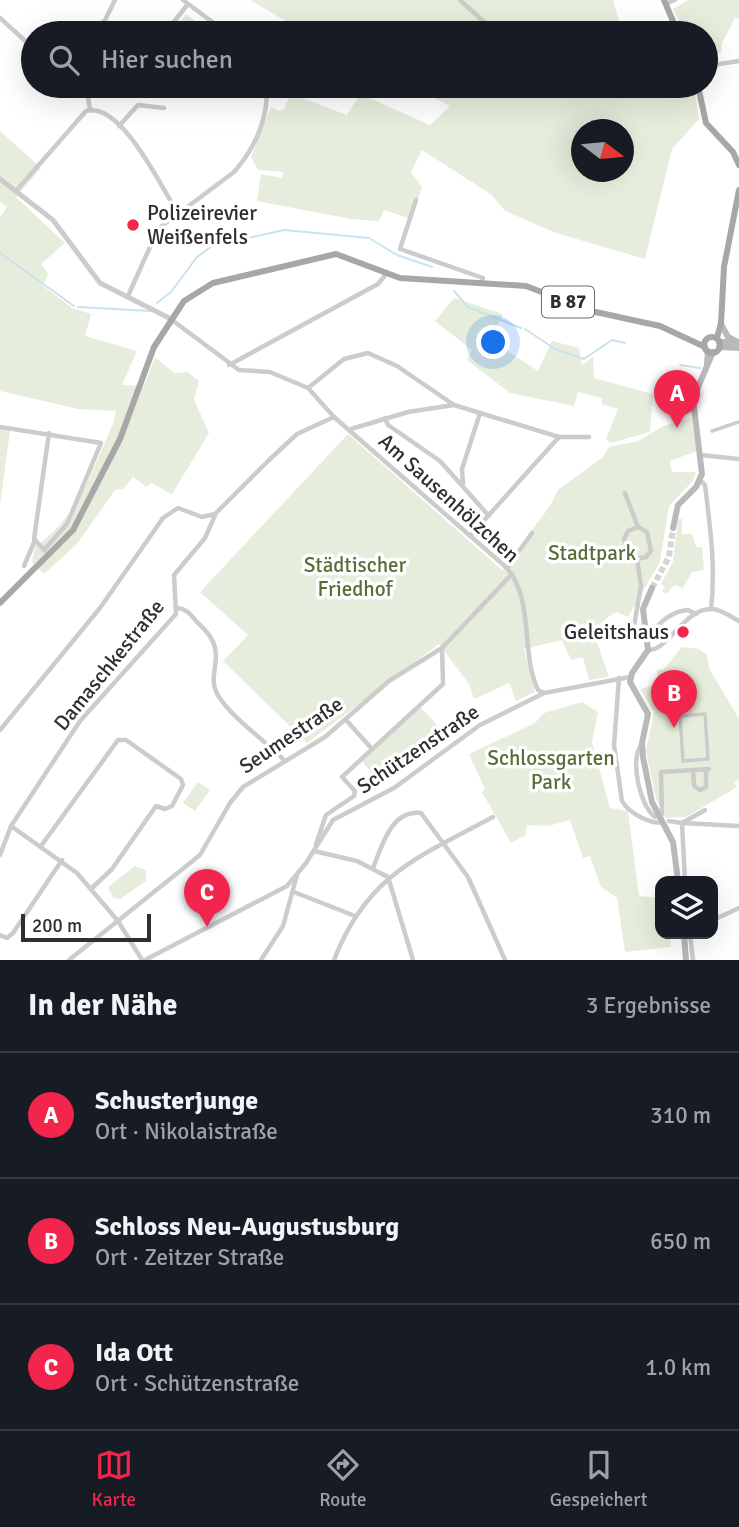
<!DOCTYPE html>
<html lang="de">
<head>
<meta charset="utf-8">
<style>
	body { margin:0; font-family:Signika,sans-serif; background:#20242c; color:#f1f3f6 }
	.controls { position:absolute; right:21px; bottom:21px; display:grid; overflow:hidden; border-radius:14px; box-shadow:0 7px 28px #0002 }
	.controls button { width:63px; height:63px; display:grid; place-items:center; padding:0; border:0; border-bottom:2px solid #363941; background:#171b24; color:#f1f3f6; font:35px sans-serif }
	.compass { position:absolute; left:571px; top:119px; width:63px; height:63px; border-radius:50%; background:#171b24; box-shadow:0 7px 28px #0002; rotate:106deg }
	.scale { position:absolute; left:21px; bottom:18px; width:130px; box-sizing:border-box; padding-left:7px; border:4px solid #2f2f2f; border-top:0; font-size:19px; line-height:24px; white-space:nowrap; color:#2f2f2f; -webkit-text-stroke:5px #fff; paint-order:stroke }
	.you { position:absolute; left:494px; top:343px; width:24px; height:24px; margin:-18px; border:5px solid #fff; border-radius:50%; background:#1a73e8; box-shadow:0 0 0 10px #1a73e833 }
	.badge { display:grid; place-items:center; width:46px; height:46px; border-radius:50%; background:#f2254d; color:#fff; font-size:23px; font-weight:700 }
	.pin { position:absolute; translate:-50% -58px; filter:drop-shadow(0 2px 4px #0008) }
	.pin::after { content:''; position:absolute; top:37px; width:24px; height:21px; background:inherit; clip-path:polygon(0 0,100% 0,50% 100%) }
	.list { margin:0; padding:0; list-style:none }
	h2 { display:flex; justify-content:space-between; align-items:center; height:91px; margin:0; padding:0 28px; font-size:30px }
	h2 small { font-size:23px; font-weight:400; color:#9ea1a6 }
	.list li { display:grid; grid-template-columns:46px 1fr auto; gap:21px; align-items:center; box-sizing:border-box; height:126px; padding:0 28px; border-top:2px solid #363941 }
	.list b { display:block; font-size:26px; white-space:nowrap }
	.list p { margin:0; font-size:23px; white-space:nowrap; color:#9ea1a6 }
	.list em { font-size:23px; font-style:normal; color:#9ea1a6 }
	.icon { flex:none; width:38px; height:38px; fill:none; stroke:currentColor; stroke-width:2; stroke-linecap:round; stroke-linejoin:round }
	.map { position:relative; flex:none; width:739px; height:960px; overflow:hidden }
	.search { position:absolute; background:#171b24; box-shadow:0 7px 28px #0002; left:21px; right:21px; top:21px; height:77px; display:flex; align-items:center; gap:18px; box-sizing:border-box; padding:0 24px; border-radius:38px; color:#9ea1a6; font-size:26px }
	.sheet { height:469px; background:#171b24 }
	nav { display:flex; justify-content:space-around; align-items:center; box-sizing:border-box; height:98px; border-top:2px solid #363941; background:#171b24; font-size:19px; color:#9ea1a6 }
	nav a { display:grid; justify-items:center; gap:4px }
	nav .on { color:#f2254d }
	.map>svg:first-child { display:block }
	.green { fill:#e7eddc; fill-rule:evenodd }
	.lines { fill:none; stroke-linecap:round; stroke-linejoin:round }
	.stream { stroke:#c7e4ee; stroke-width:2 }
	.secondary-tunnel { stroke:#d5d5d5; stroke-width:6; stroke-dasharray:6 3; stroke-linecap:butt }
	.pedestrian { stroke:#ccc; stroke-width:3.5 }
	.minor { stroke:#ccc; stroke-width:4.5 }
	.tertiary { stroke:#ccc; stroke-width:5 }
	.secondary { stroke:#b9b9b9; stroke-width:6 }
	.primary { stroke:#a7a7a7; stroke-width:6 }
	.poi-dot { fill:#f2254d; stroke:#fff; stroke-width:2.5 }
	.labels { text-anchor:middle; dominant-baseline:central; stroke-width:7; stroke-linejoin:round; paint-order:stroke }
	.shield { fill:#fff; stroke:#6d6d6d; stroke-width:2 }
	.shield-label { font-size:19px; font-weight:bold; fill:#2f2f2f }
	.poi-label { font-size:21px; fill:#2f2f2f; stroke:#fff; text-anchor:start }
	.street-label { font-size:21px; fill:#2f2f2f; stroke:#fff }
	.park-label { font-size:21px; fill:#586e39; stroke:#fff }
</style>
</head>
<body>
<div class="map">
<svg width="739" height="960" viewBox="0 0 739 960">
	<rect width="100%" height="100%" fill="#fff"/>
	<!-- green -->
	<g class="green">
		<path d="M250 0H613L619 21 628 33H306Z"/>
		<path d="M688 0H739V18H735L722 43 721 53 706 52V33H684L690 28 687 21 680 23 673 9Z"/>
		<path d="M186 14 212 33H171Z"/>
		<path d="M410 86H694L699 119 672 149 645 259 556 233 505 211 492 195 422 150 411 172 422 187 411 219 384 210 379 221 351 219 257 201 261 174 282 178 284 172 258 170 251 157 271 107 278 111 283 110 291 94 347 115 360 94 430 125 450 106ZM582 130H624V172H582Z"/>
		<path d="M0 131 41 168 16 197 65 243 41 264 48 274 43 286 72 308 91 314 85 336 137 351 122 385 144 386 155 357 174 373 187 372 199 381 194 400 209 433 172 494 151 483 147 487 133 477 123 489 115 490 77 544 44 574 32 562 35 546C78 519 93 468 113 424L116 411 78 409 0 391V217L7 207 0 202Z"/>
		<path d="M454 298 503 314 491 340 538 371 552 341 579 348 582 365 593 357 594 378 653 394 650 432 610 443 606 439 618 409 602 404V398L578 392 574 406 510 393 467 360 472 350 435 321Z"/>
		<path d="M692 418 697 451 670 461 672 472H696L692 482 669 506 660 562 628 617 617 612C606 617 600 623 594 633L609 677 589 680 583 657 571 660 562 640 524 649 535 692 516 701 509 683 474 699 469 684 439 644 307 743 223 661 248 635 200 592 348 434 502 570 550 506 558 490 603 457 609 447 638 441 663 426Z"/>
		<path d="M0 429 10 431 0 505Z"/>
		<path d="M678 519H682V534H692L696 547H702L704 570 692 572 683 588 674 585 667 594 662 591 665 587 661 584 673 562Z"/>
		<path d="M682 647 699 649 707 655 709 668 739 719V779L734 783 737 787 686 817 666 818 656 799 646 751 654 712 640 689 659 684 657 670 664 669Z"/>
		<path d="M582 702 598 712 592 742 610 808 628 811 639 896 660 898V934H670L671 947 625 952 617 898 601 887 590 856 583 858 570 820 548 826 527 825 526 835 511 843 482 792 485 789 469 754 535 723 544 713Z"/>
		<path d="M420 707 434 721 444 737 377 781 362 761Z"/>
		<path d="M198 782 210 790 195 811 183 803Z"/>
		<path d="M135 866 146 870V881L120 899 113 898 108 887Z"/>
	</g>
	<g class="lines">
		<!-- stream -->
		<g class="stream">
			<path d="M0 253 74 306"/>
			<path d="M454 291 468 307 521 328"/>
			<path d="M157 303 171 292 197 257 212 246 284 230 369 238 397 255 432 267"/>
			<path d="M78 307 150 311"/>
			<path d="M525 329 555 349 584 359 612 340 625 343"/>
			<path d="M680 365 700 368"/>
		</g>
		<!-- secondary-tunnel -->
		<path class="secondary-tunnel" d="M652 588 669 557 673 528"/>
		<!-- pedestrian -->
		<g class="pedestrian">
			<path d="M712 431 739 422"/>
			<path d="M705 714 708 759 683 761 680 716Z"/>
		</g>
		<!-- minor -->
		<g class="minor">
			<path d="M183 0 227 33"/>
			<path d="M460 0 496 33"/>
			<path d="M665 4 675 0"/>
			<path d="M0 18 33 48"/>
			<path d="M93 33 105 20 115 0"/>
			<path d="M165 33 188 4"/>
			<path d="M706 66 739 61"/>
			<path d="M75 86 88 97 90 109"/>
			<path d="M119 126 138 105 164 108"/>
			<path d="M16 191 86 111C122 102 160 186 177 211"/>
			<path d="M416 200 400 249 483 278 482 281"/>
			<path d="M128 296 158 229 234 172C255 148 268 119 267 86"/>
			<path d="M172 320 239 370 270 372 308 388 334 417 507 568C535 602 520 652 538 690L544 693"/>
			<path d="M229 365 378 284 386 274"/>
			<path d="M308 388 344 359 368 353 397 366 454 405 559 437H589"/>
			<path d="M385 418 388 425 440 461 489 516"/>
			<path d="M0 427 101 443 67 524 44 550"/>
			<path d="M351 429 408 412 454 405"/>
			<path d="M701 455 739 459"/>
			<path d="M700 480 705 485C710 526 716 567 711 609"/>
			<path d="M463 484 462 469 480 413"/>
			<path d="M625 493 638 527"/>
			<path d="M470 536 559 437"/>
			<path d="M44 550 34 539 49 433"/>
			<path d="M637 559 628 551 624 539 628 531 638 527 647 532 651 551 646 557 637 559 641 586 634 626 639 637 648 640"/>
			<path d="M24 566 35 540"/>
			<path d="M507 568 532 533"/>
			<path d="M178 608C189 610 191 616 198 623 234 655 202 671 219 697 235 721 265 740 285 761"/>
			<path d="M653 633C659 621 674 611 688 610L696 614"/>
			<path d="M648 650C669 651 684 607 713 609 722 610 731 617 739 621"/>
			<path d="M619 678 614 745 622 801C628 812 650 825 663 822"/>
			<path d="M346 720 372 749"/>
			<path d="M0 730 100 608 163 518 178 508 202 517 215 514"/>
			<path d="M641 745C630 762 640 806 655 817L662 814 661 772 709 769"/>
			<path d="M693 770 694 786 700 790 706 787V769"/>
			<path d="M669 821 682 823 705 810"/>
			<path d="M316 844 326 815 354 796 355 791 342 777 443 684 442 648"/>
			<path d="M41 846 118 740H126L181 779 183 785 172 806 165 809 156 806 112 869 92 888"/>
			<path d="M314 851 357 861 388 877 413 960"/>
			<path d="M0 855 11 826"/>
			<path d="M373 868C382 846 391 809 421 813L468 877 505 960"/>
			<path d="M685 881 682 823 739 826"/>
			<path d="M294 892 355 916"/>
			<path d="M713 920 739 908"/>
			<path d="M690 934 693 960"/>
			<path d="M0 935 7 938 13 933 62 860"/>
			<path d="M69 960 200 855 230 803 243 787 325 737 389 681 442 648 512 574"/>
			<path d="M142 960 118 921 77 873 11 826 80 721 176 614 174 575 205 538 216 513 268 461 297 434 334 417"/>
			<path d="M145 960 287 886 306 863 333 820 394 788 480 725 544 693 630 677"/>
			<path d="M261 960 283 926 297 875"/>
			<path d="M334 960C367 875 418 857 493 817"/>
		</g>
		<!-- tertiary -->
		<path class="tertiary" d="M0 179 53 220 100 283 171 319"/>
		<!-- secondary -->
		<g class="secondary">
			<path d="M721 324 728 337 738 342"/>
			<path d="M719 342H734"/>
			<path d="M719 347 739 348"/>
			<path d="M707 364 708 351"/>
			<path d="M673 528 678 505 696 487 702 474 693 399 713 352"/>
			<path d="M652 588 643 609 648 650 632 673 630 682 648 714 642 743 643 757 652 802 673 842 678 881"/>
			<path d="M684 934 686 960"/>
		</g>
		<!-- primary -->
		<g class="primary">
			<path d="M664 0 678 33"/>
			<path d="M698 86 706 123 733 152 739 165"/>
			<circle cx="712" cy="345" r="8"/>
			<path d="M717 338 721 323 724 267 739 190"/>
			<path d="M0 603 73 530 120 439 154 347 184 301 213 283 336 254 400 278 526 286 591 311 660 326 705 347"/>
		</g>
	</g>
	<!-- markers -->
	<g class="poi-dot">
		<circle cx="133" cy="225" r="7"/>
		<circle cx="683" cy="632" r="7"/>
	</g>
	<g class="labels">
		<!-- shield labels -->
		<rect class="shield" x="542" y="286.5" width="52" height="31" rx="5"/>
		<g class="shield-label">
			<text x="568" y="302">B 87</text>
		</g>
		<!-- poi labels -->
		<g class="poi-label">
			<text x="147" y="213">Polizeirevier<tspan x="147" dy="24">Weißenfels</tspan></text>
			<text x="669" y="632" text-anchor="end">Geleitshaus</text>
		</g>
		<!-- street labels -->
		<g class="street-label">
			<text transform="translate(449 498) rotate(42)">Am Sausenhölzchen</text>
			<text transform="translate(109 665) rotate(-51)">Damaschkestraße</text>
			<text transform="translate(291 735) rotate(-34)">Seumestraße</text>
			<text transform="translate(418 749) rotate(-34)">Schützenstraße</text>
		</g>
		<!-- park labels -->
		<g class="park-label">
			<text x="592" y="553">Stadtpark</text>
			<text x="355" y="565">Städtischer<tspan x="355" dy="24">Friedhof</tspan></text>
			<text x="551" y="758">Schlossgarten<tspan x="551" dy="24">Park</tspan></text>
		</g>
	</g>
</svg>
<div class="controls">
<button><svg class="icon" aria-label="layers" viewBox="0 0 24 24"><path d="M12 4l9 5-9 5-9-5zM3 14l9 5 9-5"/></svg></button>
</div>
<svg class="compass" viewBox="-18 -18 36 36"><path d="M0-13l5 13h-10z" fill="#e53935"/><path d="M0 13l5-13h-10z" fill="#9ea1a6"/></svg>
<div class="scale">200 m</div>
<div class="you"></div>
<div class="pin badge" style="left:677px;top:428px">A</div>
<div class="pin badge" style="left:674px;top:728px">B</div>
<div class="pin badge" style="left:207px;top:927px">C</div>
<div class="search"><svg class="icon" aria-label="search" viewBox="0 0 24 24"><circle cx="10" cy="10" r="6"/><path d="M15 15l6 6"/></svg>Hier suchen</div>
</div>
<section class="sheet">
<h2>In der Nähe<small>3 Ergebnisse</small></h2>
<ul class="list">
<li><span class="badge">A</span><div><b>Schusterjunge</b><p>Ort · Nikolaistraße</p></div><em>310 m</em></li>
<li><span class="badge">B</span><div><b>Schloss Neu-Augustusburg</b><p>Ort · Zeitzer Straße</p></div><em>650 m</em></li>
<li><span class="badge">C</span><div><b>Ida Ott</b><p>Ort · Schützenstraße</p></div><em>1.0 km</em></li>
</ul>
</section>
<nav>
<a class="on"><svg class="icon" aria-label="map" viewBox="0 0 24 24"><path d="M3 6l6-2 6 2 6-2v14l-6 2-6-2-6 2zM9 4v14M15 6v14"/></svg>Karte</a>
<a><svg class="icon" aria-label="directions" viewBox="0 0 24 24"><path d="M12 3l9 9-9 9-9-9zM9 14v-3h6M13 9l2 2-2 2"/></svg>Route</a>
<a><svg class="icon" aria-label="saved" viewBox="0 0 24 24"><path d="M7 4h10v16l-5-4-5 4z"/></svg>Gespeichert</a>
</nav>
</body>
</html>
